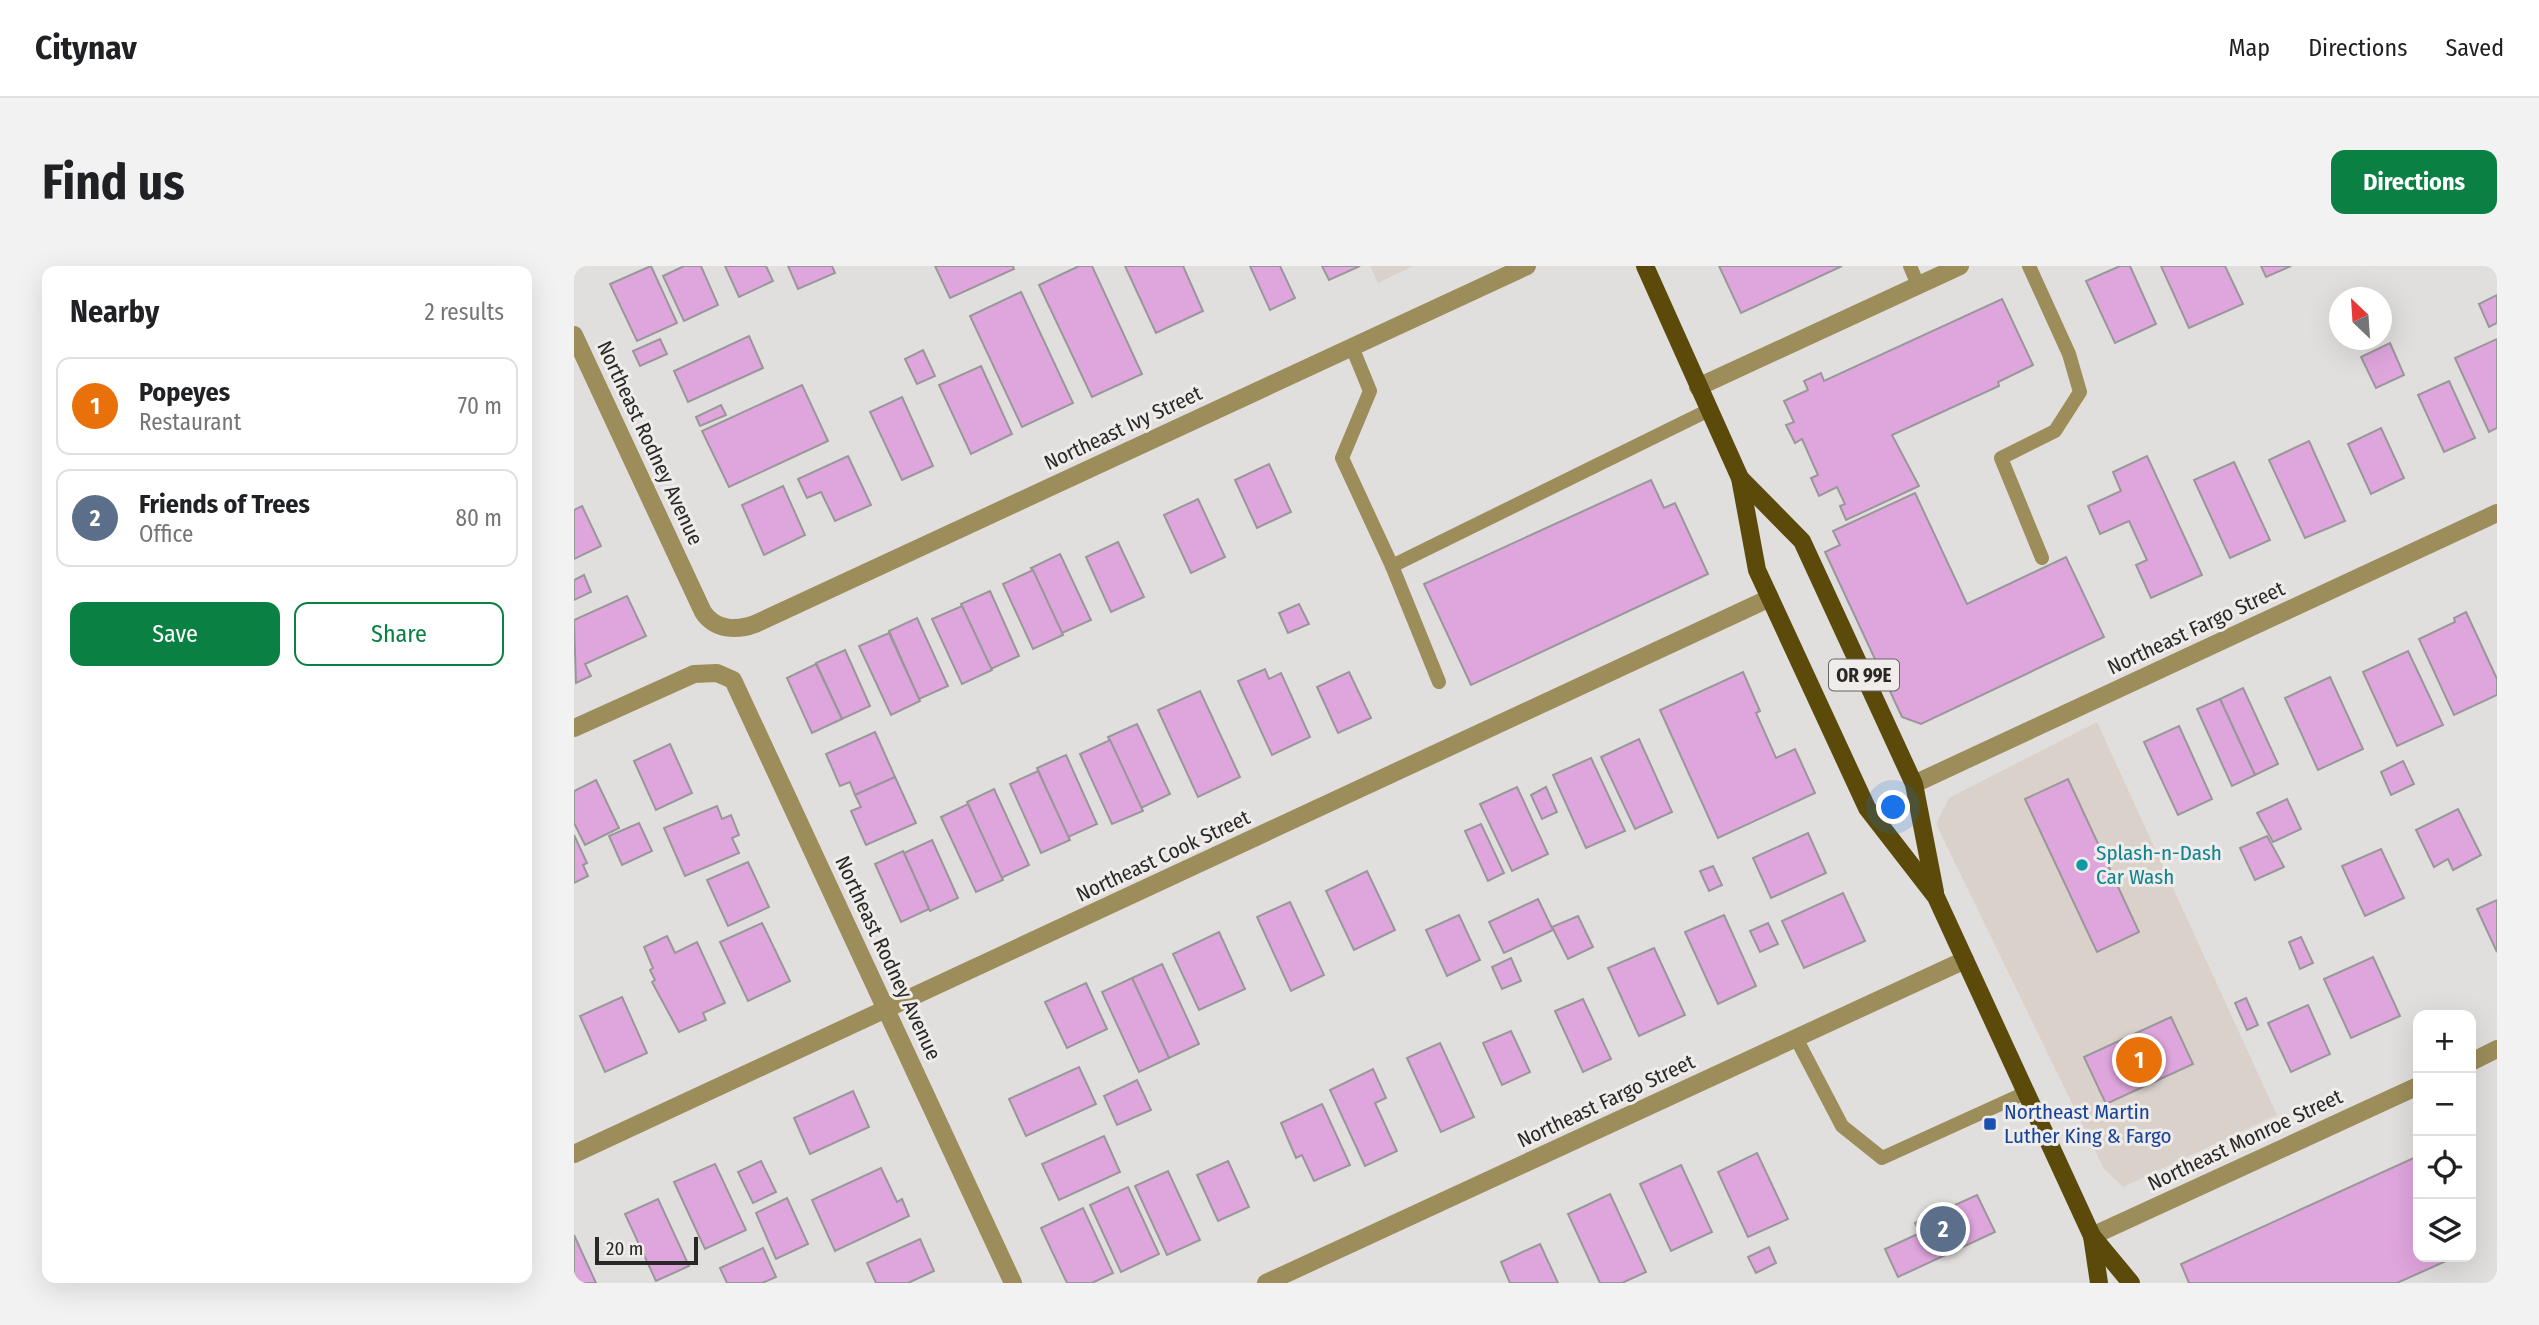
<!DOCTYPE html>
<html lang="en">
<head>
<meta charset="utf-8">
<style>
	body { margin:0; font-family:"Fira Sans Condensed",sans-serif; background:#f2f2f2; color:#202124 }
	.controls { position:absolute; right:21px; bottom:21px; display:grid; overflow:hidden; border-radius:14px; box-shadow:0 7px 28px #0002 }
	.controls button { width:63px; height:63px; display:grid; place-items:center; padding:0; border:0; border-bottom:2px solid #e0e0e0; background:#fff; color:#202124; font:35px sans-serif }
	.compass { position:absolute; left:1755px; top:21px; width:63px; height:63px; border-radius:50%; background:#fff; box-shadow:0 7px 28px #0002; rotate:335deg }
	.scale { position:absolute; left:21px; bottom:18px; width:103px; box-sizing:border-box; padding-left:7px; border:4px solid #292827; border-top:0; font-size:19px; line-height:24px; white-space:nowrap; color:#292827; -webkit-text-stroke:5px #efecea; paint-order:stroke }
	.you { position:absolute; left:1320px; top:542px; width:24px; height:24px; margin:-18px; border:5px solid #fff; border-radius:50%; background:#1a73e8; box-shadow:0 0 0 10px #1a73e833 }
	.badge { display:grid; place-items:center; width:46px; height:46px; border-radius:50%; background:#0b8043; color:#fff; font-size:23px; font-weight:700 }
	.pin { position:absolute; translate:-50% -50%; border:4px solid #fff; box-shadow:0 2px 7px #0006 }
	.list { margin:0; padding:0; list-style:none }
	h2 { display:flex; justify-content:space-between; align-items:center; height:91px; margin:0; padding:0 28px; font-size:30px }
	h2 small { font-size:23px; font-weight:400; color:#757577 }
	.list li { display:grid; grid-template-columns:46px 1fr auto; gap:21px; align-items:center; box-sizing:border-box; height:98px; margin:0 14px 14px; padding:0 14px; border:2px solid #e0e0e0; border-radius:14px }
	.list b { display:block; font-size:26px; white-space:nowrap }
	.list p { margin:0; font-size:23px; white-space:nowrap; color:#757577 }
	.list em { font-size:23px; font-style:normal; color:#757577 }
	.actions { display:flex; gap:14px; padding:21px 28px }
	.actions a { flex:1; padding:16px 0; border:2px solid #0b8043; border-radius:14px; text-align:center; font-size:24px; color:#0b8043 }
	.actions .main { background:#0b8043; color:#fff }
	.icon { flex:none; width:38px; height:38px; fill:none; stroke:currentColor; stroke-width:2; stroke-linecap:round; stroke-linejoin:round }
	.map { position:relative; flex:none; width:1923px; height:1017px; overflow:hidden; border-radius:14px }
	header { display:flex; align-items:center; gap:42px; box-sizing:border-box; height:98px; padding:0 35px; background:#fff; border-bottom:2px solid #e0e0e0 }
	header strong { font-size:33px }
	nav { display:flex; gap:38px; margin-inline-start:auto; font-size:24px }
	.intro { display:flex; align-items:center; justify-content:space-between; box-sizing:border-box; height:168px; padding:0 42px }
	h1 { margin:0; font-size:49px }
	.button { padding:18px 32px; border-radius:14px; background:#0b8043; color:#fff; font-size:24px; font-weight:700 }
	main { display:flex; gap:42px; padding:0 42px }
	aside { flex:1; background:#fff; border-radius:14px; box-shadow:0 7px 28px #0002 }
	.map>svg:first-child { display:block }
	.built { fill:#dad1ca }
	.building { fill:#dfa6dd; stroke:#9a979a; stroke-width:2 }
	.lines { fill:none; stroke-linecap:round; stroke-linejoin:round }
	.service { stroke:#9c8d5a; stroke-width:14 }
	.minor { stroke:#9c8d5a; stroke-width:18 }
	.primary { stroke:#5b4a09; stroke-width:18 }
	.culture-dot { fill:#0f9aa8; stroke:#efecea; stroke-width:2.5 }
	.transit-dot { fill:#1a4fb4; stroke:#efecea; stroke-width:2.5 }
	.labels { text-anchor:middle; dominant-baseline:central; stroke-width:6; stroke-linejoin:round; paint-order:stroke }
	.shield { fill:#efecea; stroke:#646362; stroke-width:2 }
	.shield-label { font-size:19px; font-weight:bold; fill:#292827 }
	.street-label { font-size:21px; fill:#292827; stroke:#efecea }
	.culture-label { font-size:21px; fill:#0d838f; stroke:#efecea; text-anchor:start }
	.transit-label { font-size:21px; fill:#164399; stroke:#efecea; text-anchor:start }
</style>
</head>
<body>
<header>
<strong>Citynav</strong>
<nav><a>Map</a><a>Directions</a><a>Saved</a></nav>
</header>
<div class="intro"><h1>Find us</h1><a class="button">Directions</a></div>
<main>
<aside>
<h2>Nearby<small>2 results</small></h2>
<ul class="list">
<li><span class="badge" style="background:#e8710a">1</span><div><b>Popeyes</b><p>Restaurant</p></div><em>70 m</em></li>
<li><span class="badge" style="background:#5c6f8a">2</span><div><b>Friends of Trees</b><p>Office</p></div><em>80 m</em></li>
</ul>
<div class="actions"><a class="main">Save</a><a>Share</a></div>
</aside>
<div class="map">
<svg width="1923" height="1017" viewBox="0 0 1923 1017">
	<rect width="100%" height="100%" fill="#e1dfdd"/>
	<!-- built -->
	<g class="built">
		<path d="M796 0H839L804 17Z"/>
		<path d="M1523 456 1703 849 1549 921 1530 903 1362 558 1375 532Z"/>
	</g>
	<!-- building -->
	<g class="building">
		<path d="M77 0 103 57 63 75 36 18Z"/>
		<path d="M110 0H127L144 39 110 55 89 10Z"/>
		<path d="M151 0H192L199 15 165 31Z"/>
		<path d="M214 0H258L261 7 224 23Z"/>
		<path d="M361 0H439L440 3 376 32Z"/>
		<path d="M505 0H518L568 108 518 131 465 19Z"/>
		<path d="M551 0H609L629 45 582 67Z"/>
		<path d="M676 0H706L721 32 696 44Z"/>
		<path d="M748 0H786L755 14Z"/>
		<path d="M1145 0H1268L1167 47Z"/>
		<path d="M1546 0H1556L1582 58 1541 77 1512 15Z"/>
		<path d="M1587 0H1651L1669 38 1615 62Z"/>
		<path d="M1687 0H1717L1692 11Z"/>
		<path d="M447 26 499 137 448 161 396 50Z"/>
		<path d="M1923 29V57L1915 61 1905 38Z"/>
		<path d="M1428 33 1459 99 1424 116 1425 120 1318 169 1345 220 1272 254 1266 240 1271 238 1263 221 1245 230 1237 212 1244 209 1228 173 1221 177 1212 159 1220 156 1210 135 1234 124 1230 115 1247 107 1250 115Z"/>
		<path d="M175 70 189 102 114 136 100 105Z"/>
		<path d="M86 73 93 88 66 100 59 85Z"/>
		<path d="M1923 73V162L1915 166 1881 92Z"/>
		<path d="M1816 77 1830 109 1802 122 1787 91Z"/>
		<path d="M349 84 361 110 343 118 331 93Z"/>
		<path d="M407 100 438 168 397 188 365 119Z"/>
		<path d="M1875 115 1901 172 1870 186 1844 129Z"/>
		<path d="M228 119 254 175 155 221 128 165Z"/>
		<path d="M328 131 359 200 328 214 296 146Z"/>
		<path d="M147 139 152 149 126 160 122 151Z"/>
		<path d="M1807 162 1830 212 1797 228 1774 178Z"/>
		<path d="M1735 175 1771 255 1731 272 1695 194Z"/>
		<path d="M274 190 297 239 261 255 247 226 233 232 224 213Z"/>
		<path d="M1573 190 1628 309 1577 332 1562 299 1573 294 1555 255 1526 268 1514 240 1547 225 1539 206Z"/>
		<path d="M1660 196 1696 274 1656 292 1620 214Z"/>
		<path d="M695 198 717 246 683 262 661 214Z"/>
		<path d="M1077 214 1090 242 1101 237 1134 308 897 419 850 318Z"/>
		<path d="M209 220 231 269 190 289 168 239Z"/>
		<path d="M1341 227 1393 338 1492 291 1530 371 1347 458 1328 451 1251 286 1266 279 1259 265Z"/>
		<path d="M624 233 651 291 617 307 590 249Z"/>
		<path d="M8 240 27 280 0 293V244Z"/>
		<path d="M544 276 570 331 537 346 512 291Z"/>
		<path d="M486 288 517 354 488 367 457 302Z"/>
		<path d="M459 304 489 369 459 383 429 318Z"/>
		<path d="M10 309 17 326 0 334V314Z"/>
		<path d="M416 325 445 390 417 403 387 338Z"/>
		<path d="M53 330 72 370 11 398 17 410 2 417 0 354Z"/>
		<path d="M725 338 735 358 714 367 705 347Z"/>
		<path d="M388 340 418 404 388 418 358 353Z"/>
		<path d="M1892 346 1923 413V429L1880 449 1845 373 1881 356 1880 352Z"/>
		<path d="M343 352 374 420 345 433 315 365Z"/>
		<path d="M315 367 346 435 317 449 285 380Z"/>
		<path d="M271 384 296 440 268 453 242 397Z"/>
		<path d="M1834 385 1869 459 1823 480 1789 406Z"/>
		<path d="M242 398 268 453 238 467 213 412Z"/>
		<path d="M691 403 695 413 707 407 736 471 698 489 664 415Z"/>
		<path d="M775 406 797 452 764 467 743 421Z"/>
		<path d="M1169 406 1186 445 1182 447 1202 492 1221 483 1241 527 1144 572 1086 444Z"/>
		<path d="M1756 411 1789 483 1744 504 1711 432Z"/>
		<path d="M1669 422 1704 498 1681 509 1646 433Z"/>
		<path d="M626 425 666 511 624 531 584 444Z"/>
		<path d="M1646 433 1681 509 1658 520 1623 443Z"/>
		<path d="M563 458 596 528 567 542 534 471Z"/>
		<path d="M1605 460 1638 533 1604 549 1570 476Z"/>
		<path d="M301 466 321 511 281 529 276 516 266 520 252 488Z"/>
		<path d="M1065 473 1098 546 1061 563 1027 491Z"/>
		<path d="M536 474 569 545 538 558 506 488Z"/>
		<path d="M96 478 118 527 82 544 60 495Z"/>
		<path d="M492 489 523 558 494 571 463 502Z"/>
		<path d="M1017 492 1051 565 1012 582 979 509Z"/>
		<path d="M1829 495 1840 518 1817 529 1807 506Z"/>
		<path d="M464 505 496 574 467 587 436 518Z"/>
		<path d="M321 511 342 557 292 579 277 545 287 541 281 529Z"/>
		<path d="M1494 513 1565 666 1523 686 1451 533Z"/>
		<path d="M22 514 45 562 11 579 0 557V525Z"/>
		<path d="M943 521 974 588 938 605 906 538Z"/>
		<path d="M972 521 983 546 968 553 957 529Z"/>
		<path d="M420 523 455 599 427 612 393 536Z"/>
		<path d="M1713 533 1727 563 1699 576 1683 547Z"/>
		<path d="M394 538 429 614 402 626 367 551Z"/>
		<path d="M143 540 148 553 157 549 165 569 158 572 165 587 111 610 90 562Z"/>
		<path d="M1884 543 1907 589 1879 604 1874 593 1860 601 1842 564Z"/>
		<path d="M65 557 78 585 48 599 35 570Z"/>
		<path d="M907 558 930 607 914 615 891 565Z"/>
		<path d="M1234 567 1252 607 1197 632 1179 592Z"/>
		<path d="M0 569 13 597 9 599 14 610 0 617Z"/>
		<path d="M1693 570 1710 601 1681 614 1666 582Z"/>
		<path d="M358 574 384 632 356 645 330 587Z"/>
		<path d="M1807 583 1830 632 1791 650 1768 600Z"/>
		<path d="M329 585 355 643 327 656 301 598Z"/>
		<path d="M174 596 195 641 154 660 133 614Z"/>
		<path d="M1139 600 1148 619 1135 625 1126 605Z"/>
		<path d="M793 605 821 664 780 684 752 625Z"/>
		<path d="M1269 627 1291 675 1230 702 1208 655Z"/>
		<path d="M964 633 979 664 930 687 915 656Z"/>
		<path d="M1923 634V686L1903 643Z"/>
		<path d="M716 636 750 709 717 725 683 651Z"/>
		<path d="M885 649 906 694 873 710 852 664Z"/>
		<path d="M1150 649 1182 720 1144 738 1111 666Z"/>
		<path d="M1004 650 1019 681 994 693 978 661Z"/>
		<path d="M188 657 216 715 174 735 146 676Z"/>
		<path d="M1194 657 1204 678 1186 686 1176 665Z"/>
		<path d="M645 666 671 723 625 744 599 688Z"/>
		<path d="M93 670 101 687 123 676 151 737 129 747 132 754 105 766 78 716 81 714 76 704 79 702 70 681Z"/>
		<path d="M1727 671 1739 697 1726 703 1715 676Z"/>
		<path d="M1080 682 1111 749 1065 770 1034 702Z"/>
		<path d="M1799 691 1826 750 1777 772 1750 713Z"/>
		<path d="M937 692 947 715 928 723 918 701Z"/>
		<path d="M588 698 625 778 595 792 558 712Z"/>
		<path d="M558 712 595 792 565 806 528 726Z"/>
		<path d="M512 717 533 763 493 782 471 736Z"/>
		<path d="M48 731 73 787 31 806 6 750Z"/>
		<path d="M1672 732 1684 759 1673 764 1661 737Z"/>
		<path d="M1009 733 1037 793 1009 806 981 745Z"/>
		<path d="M1734 739 1756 788 1717 806 1694 757Z"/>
		<path d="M1597 751 1619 798 1532 838 1510 791Z"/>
		<path d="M937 765 956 806 928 819 909 777Z"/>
		<path d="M866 777 900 851 867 866 833 792Z"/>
		<path d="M505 801 522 838 452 870 435 833Z"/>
		<path d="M799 803 812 832 801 837 823 885 791 900 756 824Z"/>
		<path d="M563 814 577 844 543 859 530 830Z"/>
		<path d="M279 825 295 861 236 888 220 852Z"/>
		<path d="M748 838 776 899 740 915 728 889 722 892 707 857Z"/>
		<path d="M530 870 546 906 485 934 468 898Z"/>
		<path d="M1183 887 1214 953 1174 971 1144 906Z"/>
		<path d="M1844 890V991H1881L1823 1017H1615L1607 998Z"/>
		<path d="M187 895 202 926 179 937 164 906Z"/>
		<path d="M654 895 675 941 644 955 623 909Z"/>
		<path d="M141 898 172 964 131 983 100 916Z"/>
		<path d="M1107 899 1138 966 1097 985 1066 918Z"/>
		<path d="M307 902 323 936 328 933 335 950 261 985 238 934Z"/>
		<path d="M594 905 626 974 593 989 561 920Z"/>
		<path d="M554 921 585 988 547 1006 516 939Z"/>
		<path d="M1036 928 1072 1006 1048 1017H1026L994 948Z"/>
		<path d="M1403 929 1421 966 1324 1011 1311 983 1346 967 1341 957Z"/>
		<path d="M213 932 234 978 202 993 182 947Z"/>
		<path d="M84 933 115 1000 82 1015 51 948Z"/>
		<path d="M509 942 539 1007 518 1017H493L467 962Z"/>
		<path d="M0 969 22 1017H0Z"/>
		<path d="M346 973 360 1005 334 1017H302L293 997Z"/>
		<path d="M966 978 984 1017H936L927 996Z"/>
		<path d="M1195 981 1202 997 1182 1007 1174 991Z"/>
		<path d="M189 982 202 1011 188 1017H153L146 1002Z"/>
	</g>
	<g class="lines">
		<!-- service -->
		<g class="service">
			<path d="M1336 0 1344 19"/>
			<path d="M1455 0 1495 88 1506 126 1481 165 1427 192 1468 292"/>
			<path d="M778 81 796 125 768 192 818 300 1135 144"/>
			<path d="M818 300 865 416"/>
			<path d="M1222 772 1268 860 1308 892 1451 827"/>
		</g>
		<!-- minor -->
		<g class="minor">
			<path d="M0 69 129 346C141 364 162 365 181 358L953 0"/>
			<path d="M1124 121 1386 0"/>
			<path d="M0 462 120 408 143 407 159 414 439 1017"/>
			<path d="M1340 518 1923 247"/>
			<path d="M1897 796 1923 783"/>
			<path d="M0 888 1196 332"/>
			<path d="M1518 970 1844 820"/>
			<path d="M692 1017 1391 694"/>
		</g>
		<!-- primary -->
		<g class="primary">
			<path d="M1071 0 1166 212 1183 304 1293 542 1362 631 1518 970 1557 1017"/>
			<path d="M1166 212 1228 275 1340 518 1361 626"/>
			<path d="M1518 970 1525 1017"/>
		</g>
	</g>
	<!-- markers -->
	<circle class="culture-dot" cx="1508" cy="599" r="7"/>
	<rect class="transit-dot" x="1409" y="851" width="14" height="14" rx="3.5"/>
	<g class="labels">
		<!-- shield labels -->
		<rect class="shield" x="1255" y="393.5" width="70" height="31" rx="5"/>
		<g class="shield-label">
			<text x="1290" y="409">OR 99E</text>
		</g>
		<!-- street labels -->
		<g class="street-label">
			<text transform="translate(549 162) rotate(-25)">Northeast Ivy Street</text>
			<text transform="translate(76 177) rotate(65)">Northeast Rodney Avenue</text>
			<text transform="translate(1622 362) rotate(-25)">Northeast Fargo Street</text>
			<text transform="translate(589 590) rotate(-25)">Northeast Cook Street</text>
			<text transform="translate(314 692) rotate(65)">Northeast Rodney Avenue</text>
			<text transform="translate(1032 835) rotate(-25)">Northeast Fargo Street</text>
			<text transform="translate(1671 874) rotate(-25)">Northeast Monroe Street</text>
		</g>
		<!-- culture labels -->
		<g class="culture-label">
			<text x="1522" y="587">Splash-n-Dash<tspan x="1522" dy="24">Car Wash</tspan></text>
		</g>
		<!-- transit labels -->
		<g class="transit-label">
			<text x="1430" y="846">Northeast Martin<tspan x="1430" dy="24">Luther King &amp; Fargo</tspan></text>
		</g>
	</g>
</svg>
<div class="controls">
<button>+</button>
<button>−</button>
<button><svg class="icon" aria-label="locate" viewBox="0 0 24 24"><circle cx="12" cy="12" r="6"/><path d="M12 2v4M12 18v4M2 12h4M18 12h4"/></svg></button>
<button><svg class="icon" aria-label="layers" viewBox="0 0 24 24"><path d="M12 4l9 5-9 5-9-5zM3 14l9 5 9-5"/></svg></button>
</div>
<svg class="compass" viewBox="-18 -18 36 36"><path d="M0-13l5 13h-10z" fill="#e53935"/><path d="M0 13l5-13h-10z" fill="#757577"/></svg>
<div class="scale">20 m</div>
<div class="you"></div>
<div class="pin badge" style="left:1565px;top:794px;background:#e8710a">1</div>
<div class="pin badge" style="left:1369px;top:963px;background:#5c6f8a">2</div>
</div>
</main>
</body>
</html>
